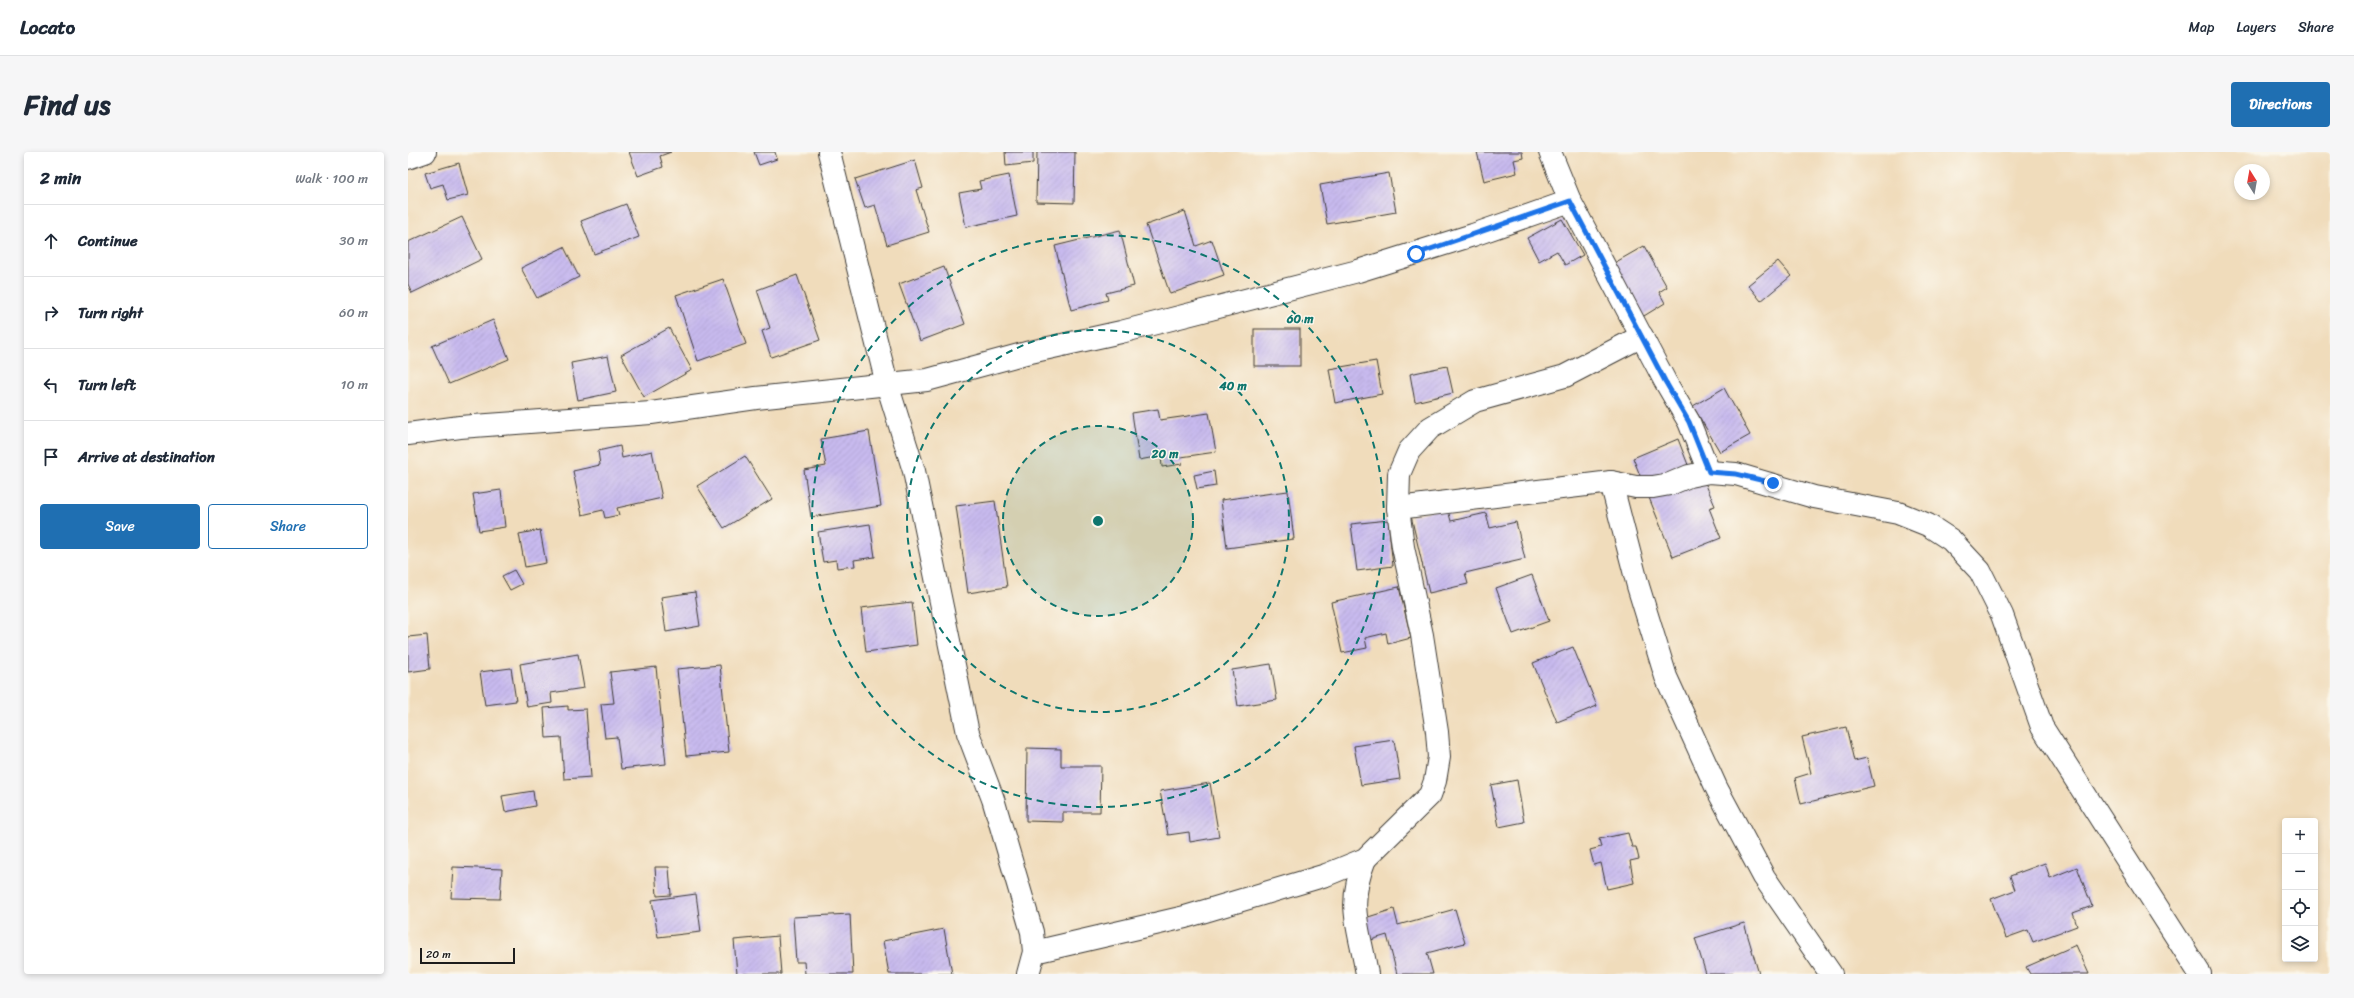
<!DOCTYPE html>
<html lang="en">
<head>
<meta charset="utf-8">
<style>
	body { margin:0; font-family:Sriracha,sans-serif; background:#f6f6f7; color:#1f2937 }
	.controls { position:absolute; right:12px; bottom:12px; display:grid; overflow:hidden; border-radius:4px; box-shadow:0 2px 6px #0003 }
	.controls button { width:36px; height:36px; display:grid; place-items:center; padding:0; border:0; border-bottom:1px solid #e0e1e3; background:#fff; color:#1f2937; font:20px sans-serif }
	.compass { position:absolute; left:1826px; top:12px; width:36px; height:36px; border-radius:50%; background:#fff; box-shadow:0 2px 6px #0003; rotate:349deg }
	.scale { position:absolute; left:12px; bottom:10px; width:95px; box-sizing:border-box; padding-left:4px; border:2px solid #1c1c1c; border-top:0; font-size:11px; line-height:14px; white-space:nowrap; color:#1c1c1c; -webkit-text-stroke:3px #fbf7ec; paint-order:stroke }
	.stop { position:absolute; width:12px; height:12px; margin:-9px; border:3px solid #1a73e8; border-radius:50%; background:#fff }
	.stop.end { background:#1a73e8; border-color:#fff; box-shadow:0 1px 4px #0008 }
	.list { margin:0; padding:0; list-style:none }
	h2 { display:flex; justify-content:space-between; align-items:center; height:52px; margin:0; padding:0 16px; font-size:17px }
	h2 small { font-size:13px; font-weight:400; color:#747a83 }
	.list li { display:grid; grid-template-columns:26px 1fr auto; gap:12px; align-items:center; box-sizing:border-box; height:72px; padding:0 16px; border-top:1px solid #e0e1e3 }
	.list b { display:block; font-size:15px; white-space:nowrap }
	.list em { font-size:13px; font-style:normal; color:#747a83 }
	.actions { display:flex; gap:8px; padding:12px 16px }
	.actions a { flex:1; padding:9px 0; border:1px solid #1f6fb2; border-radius:4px; text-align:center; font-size:14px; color:#1f6fb2 }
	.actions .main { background:#1f6fb2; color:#fff }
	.icon { flex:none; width:22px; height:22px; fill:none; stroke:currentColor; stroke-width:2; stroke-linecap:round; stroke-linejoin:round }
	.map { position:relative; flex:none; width:1922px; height:822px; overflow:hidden; border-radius:4px }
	header { display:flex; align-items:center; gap:24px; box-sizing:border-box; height:56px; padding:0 20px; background:#fff; border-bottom:1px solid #e0e1e3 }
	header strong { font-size:19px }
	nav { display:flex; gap:22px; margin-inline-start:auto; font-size:14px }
	.intro { display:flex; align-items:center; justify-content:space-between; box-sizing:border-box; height:96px; padding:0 24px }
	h1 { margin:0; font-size:28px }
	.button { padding:10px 18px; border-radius:4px; background:#1f6fb2; color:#fff; font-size:14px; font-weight:700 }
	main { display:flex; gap:24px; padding:0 24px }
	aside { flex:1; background:#fff; border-radius:4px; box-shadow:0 2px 6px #0003 }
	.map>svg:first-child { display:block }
	.building { fill:url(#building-hatch) }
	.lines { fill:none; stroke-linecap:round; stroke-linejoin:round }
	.minor-casing { stroke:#3c3934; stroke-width:24 }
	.minor { stroke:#fff; stroke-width:22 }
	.route { stroke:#1a73e8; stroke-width:5 }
	.ring { fill:none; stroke:#0f766e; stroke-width:2; stroke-dasharray:7 5 }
	.centre { fill:#0f766e; stroke:#fbf7ec; stroke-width:2 }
	.ring-label { font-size:12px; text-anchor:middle; font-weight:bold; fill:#0f766e; stroke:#fbf7ec; stroke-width:3; stroke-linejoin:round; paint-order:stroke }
</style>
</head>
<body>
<header>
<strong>Locato</strong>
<nav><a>Map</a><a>Layers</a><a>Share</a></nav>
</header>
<div class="intro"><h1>Find us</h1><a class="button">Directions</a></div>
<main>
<aside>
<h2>2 min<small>Walk · 100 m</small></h2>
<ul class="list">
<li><svg class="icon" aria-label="ahead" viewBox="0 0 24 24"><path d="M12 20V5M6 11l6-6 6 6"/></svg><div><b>Continue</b></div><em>30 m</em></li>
<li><svg class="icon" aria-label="right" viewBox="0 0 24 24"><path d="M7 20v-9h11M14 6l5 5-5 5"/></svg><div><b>Turn right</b></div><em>60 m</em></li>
<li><svg class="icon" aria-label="left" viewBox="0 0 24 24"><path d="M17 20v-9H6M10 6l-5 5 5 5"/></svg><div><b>Turn left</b></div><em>10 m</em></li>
<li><svg class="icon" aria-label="arrive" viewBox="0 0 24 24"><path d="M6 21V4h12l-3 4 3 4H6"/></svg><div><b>Arrive at destination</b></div></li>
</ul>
<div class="actions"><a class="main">Save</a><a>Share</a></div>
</aside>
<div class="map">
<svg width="1922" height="822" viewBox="0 0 1922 822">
	<defs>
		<pattern id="building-hatch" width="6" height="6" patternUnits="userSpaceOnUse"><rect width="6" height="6" fill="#c8baee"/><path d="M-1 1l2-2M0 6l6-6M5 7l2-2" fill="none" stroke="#ab9fcc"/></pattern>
	</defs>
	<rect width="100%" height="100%" fill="#fbf7ec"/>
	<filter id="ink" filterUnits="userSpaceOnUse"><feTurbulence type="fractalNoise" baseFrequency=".025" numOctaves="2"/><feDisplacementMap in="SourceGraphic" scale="8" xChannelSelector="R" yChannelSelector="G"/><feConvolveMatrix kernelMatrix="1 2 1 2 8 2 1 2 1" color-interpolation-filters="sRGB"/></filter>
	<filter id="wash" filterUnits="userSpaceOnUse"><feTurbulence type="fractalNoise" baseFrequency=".012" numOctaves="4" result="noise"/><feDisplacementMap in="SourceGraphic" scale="16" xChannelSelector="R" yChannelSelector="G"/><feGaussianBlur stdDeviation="0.9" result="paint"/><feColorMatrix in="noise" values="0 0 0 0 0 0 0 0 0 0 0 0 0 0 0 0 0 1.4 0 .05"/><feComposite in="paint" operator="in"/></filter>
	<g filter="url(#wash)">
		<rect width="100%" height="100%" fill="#f0dcbb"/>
		<g id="blocks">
			<!-- building -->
			<g class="building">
				<path d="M221 0H263L252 4 255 15 230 24Z"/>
				<path d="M346 0H367L369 7 351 13Z"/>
				<path d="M597 0H625V11L598 14Z"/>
				<path d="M629 0H667L666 51 628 50Z"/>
				<path d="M1069 0H1114L1115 6 1106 8 1109 21 1076 29Z"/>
				<path d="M507 8 515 36 508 38 521 80 479 93 467 53 457 56 447 27Z"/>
				<path d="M51 11 60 43 40 48 35 32 22 36 17 21Z"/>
				<path d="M981 21 988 60 919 72 912 33Z"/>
				<path d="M601 23 609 64 558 75 551 41 573 37 571 29Z"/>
				<path d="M218 52 231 85 186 102 173 69Z"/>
				<path d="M777 59 788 94 804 88 816 123 762 142 738 73Z"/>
				<path d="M54 65 74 107 4 141 0 132V90Z"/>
				<path d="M1154 67 1175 103 1157 113 1149 99 1131 109 1119 86Z"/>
				<path d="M712 78 726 134 698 141 700 148 663 158 647 94Z"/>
				<path d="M1236 94 1259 135 1251 140 1257 151 1231 167 1201 114Z"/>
				<path d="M156 95 171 125 129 146 113 116Z"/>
				<path d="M1370 109 1383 124 1353 149 1340 133Z"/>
				<path d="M536 115 557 172 512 189 491 132Z"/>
				<path d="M389 123 412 188 363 205 354 179 362 176 349 138Z"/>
				<path d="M315 127 338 192 290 209 268 143Z"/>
				<path d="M85 168 101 207 41 232 24 194Z"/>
				<path d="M261 176 284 218 236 245 213 203Z"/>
				<rect x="846" y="177" width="46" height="37"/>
				<path d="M200 204 208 240 170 248 163 211Z"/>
				<path d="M968 209 974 242 927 251 921 217Z"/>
				<path d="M1039 214 1045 241 1007 250 1002 222Z"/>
				<path d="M1316 236 1342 283 1312 300 1285 254Z"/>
				<path d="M750 257 752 268 801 261 808 300 773 305 774 312 754 315 753 304 731 308 724 261Z"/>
				<path d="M461 279 473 354 403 365 396 318 418 314 413 287Z"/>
				<path d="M1270 287 1282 318 1290 314 1307 354 1301 356 1313 386 1265 405 1225 306Z"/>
				<path d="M212 294 214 306 244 299 254 346 209 356 211 363 197 366 195 358 174 363 165 319 192 313 190 299Z"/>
				<path d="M337 304 364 347 316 376 289 334Z"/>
				<path d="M806 319 808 334 789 337 786 323Z"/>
				<path d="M93 338 97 375 71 379 65 342Z"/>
				<path d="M880 339 886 387 819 396 813 348Z"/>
				<path d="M587 349 599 435 560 441 548 354Z"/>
				<path d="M1039 355 1043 369 1078 361 1082 376 1108 370 1117 407 1057 421 1060 432 1021 441 1003 364Z"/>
				<path d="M980 368 985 414 949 419 943 372Z"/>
				<path d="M462 372 467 405 446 408 447 414 429 416 428 408 415 410 410 380Z"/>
				<path d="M132 378 138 411 117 415 111 382Z"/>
				<path d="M106 418 114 432 102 438 94 424Z"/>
				<path d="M1124 423 1141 469 1105 482 1088 436Z"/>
				<path d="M991 435 1003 486 980 492 978 481 957 486 959 496 934 501 923 450Z"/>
				<path d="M287 440 292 474 258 480 253 445Z"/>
				<path d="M504 450 509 493 458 500 453 456Z"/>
				<path d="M19 483 22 517 0 520V485Z"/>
				<path d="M1165 495 1189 554 1149 570 1125 511Z"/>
				<path d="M170 502 176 536 143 541 144 551 119 555 112 512Z"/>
				<path d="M863 512 869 548 830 554 824 518Z"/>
				<path d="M312 513 321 600 278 604 269 517Z"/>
				<path d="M248 515 258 612 213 617 209 585 197 586 193 552 206 551 202 520Z"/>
				<path d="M103 516 108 549 77 553 72 520Z"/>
				<path d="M160 554V558L178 557 183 625 156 627 153 585 138 586 136 556Z"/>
				<path d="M1438 575 1446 609 1459 606 1466 634 1393 652 1387 626 1403 621 1394 585Z"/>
				<path d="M986 588 992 627 953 633 946 594Z"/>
				<path d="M619 596 653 597V614H693L692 660H655V670L618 669Z"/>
				<path d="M1109 628 1116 670 1091 675 1083 633Z"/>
				<path d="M802 631 811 685 782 690 781 680 760 683 752 639Z"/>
				<path d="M125 639 127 654 97 660 94 644Z"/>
				<path d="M1220 681 1224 695H1228L1231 707 1222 709 1226 731 1199 737 1193 711 1186 713 1182 698 1193 695 1191 687Z"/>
				<path d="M1637 711 1642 726 1669 715 1684 754 1665 761 1669 774 1625 790 1620 778 1598 786 1583 747 1607 738 1602 724Z"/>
				<path d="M45 715 94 717 92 747 43 746Z"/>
				<path d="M247 715H261L263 743 249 744Z"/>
				<path d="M288 742 293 780 250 785 244 748Z"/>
				<path d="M986 757 990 773 1047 757 1057 791 1019 801 1025 822H989L979 783 963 788 957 766Z"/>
				<path d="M442 762 445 822H397L396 810H388L385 765Z"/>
				<path d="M1336 771 1351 822H1298L1287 786Z"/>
				<path d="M536 777 544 822H481L475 789Z"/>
				<path d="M370 784 373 822H329L326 788Z"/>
				<path d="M1668 793 1681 822H1622L1618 815Z"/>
			</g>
		</g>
	</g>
	<g filter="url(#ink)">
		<use href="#blocks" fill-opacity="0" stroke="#3c3934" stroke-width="1"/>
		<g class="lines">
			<!-- minor casing -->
			<g class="minor-casing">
				<g id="minor">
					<path d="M421 0 479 232 506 319 560 581 585 647 624 780 626 800 620 822"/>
					<path d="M1142 0 1162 49 1257 229 1281 270 1301 320"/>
					<path d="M0 6 17 0"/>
					<path d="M0 282 52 275 243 261 348 246 519 228 618 201 713 180 950 119 1065 83 1162 49"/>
					<path d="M1203 330 1228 335H1245L1262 332 1281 324 1301 320 1328 322 1406 345 1490 361 1520 373 1543 388 1572 419 1594 463 1634 575 1792 822"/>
					<path d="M990 356 1203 330 1230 434 1258 525 1309 637 1356 725 1423 822"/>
					<path d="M957 707C938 755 951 774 959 822"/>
					<path d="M626 800 777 765 918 723 957 707 1022 643 1027 629 1031 605 1029 580 1014 483 995 395 990 356 991 322 1001 299 1022 276 1067 249 1157 224 1234 184"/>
				</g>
			</g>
			<!-- minor -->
			<use href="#minor" class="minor"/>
		</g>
	</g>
	<g class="lines" filter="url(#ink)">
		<!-- route -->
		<path class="route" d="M1008 102 1162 49 1257 229 1281 270 1301 320 1328 322 1365 331"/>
	</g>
	<!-- distance rings -->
	<circle cx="690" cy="369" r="95" fill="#0f766e" fill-opacity=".12"/>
	<g class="ring">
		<circle cx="690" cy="369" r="95"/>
		<circle cx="690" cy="369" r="191"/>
		<circle cx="690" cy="369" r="286"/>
	</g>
	<circle cx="690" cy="369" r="6" class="centre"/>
	<g class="ring-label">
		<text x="892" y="171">60 m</text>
		<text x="825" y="238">40 m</text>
		<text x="757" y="306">20 m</text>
	</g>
</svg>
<div class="controls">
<button>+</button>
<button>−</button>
<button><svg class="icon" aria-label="locate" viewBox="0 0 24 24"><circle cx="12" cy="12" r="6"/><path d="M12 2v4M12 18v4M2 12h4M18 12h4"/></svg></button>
<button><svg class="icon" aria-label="layers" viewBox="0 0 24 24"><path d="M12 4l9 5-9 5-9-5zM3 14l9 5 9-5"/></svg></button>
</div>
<svg class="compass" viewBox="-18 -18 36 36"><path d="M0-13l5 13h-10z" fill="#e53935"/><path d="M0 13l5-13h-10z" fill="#747a83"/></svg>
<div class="scale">20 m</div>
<div class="stop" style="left:1008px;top:102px"></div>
<div class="stop end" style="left:1365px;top:331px"></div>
</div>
</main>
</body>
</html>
